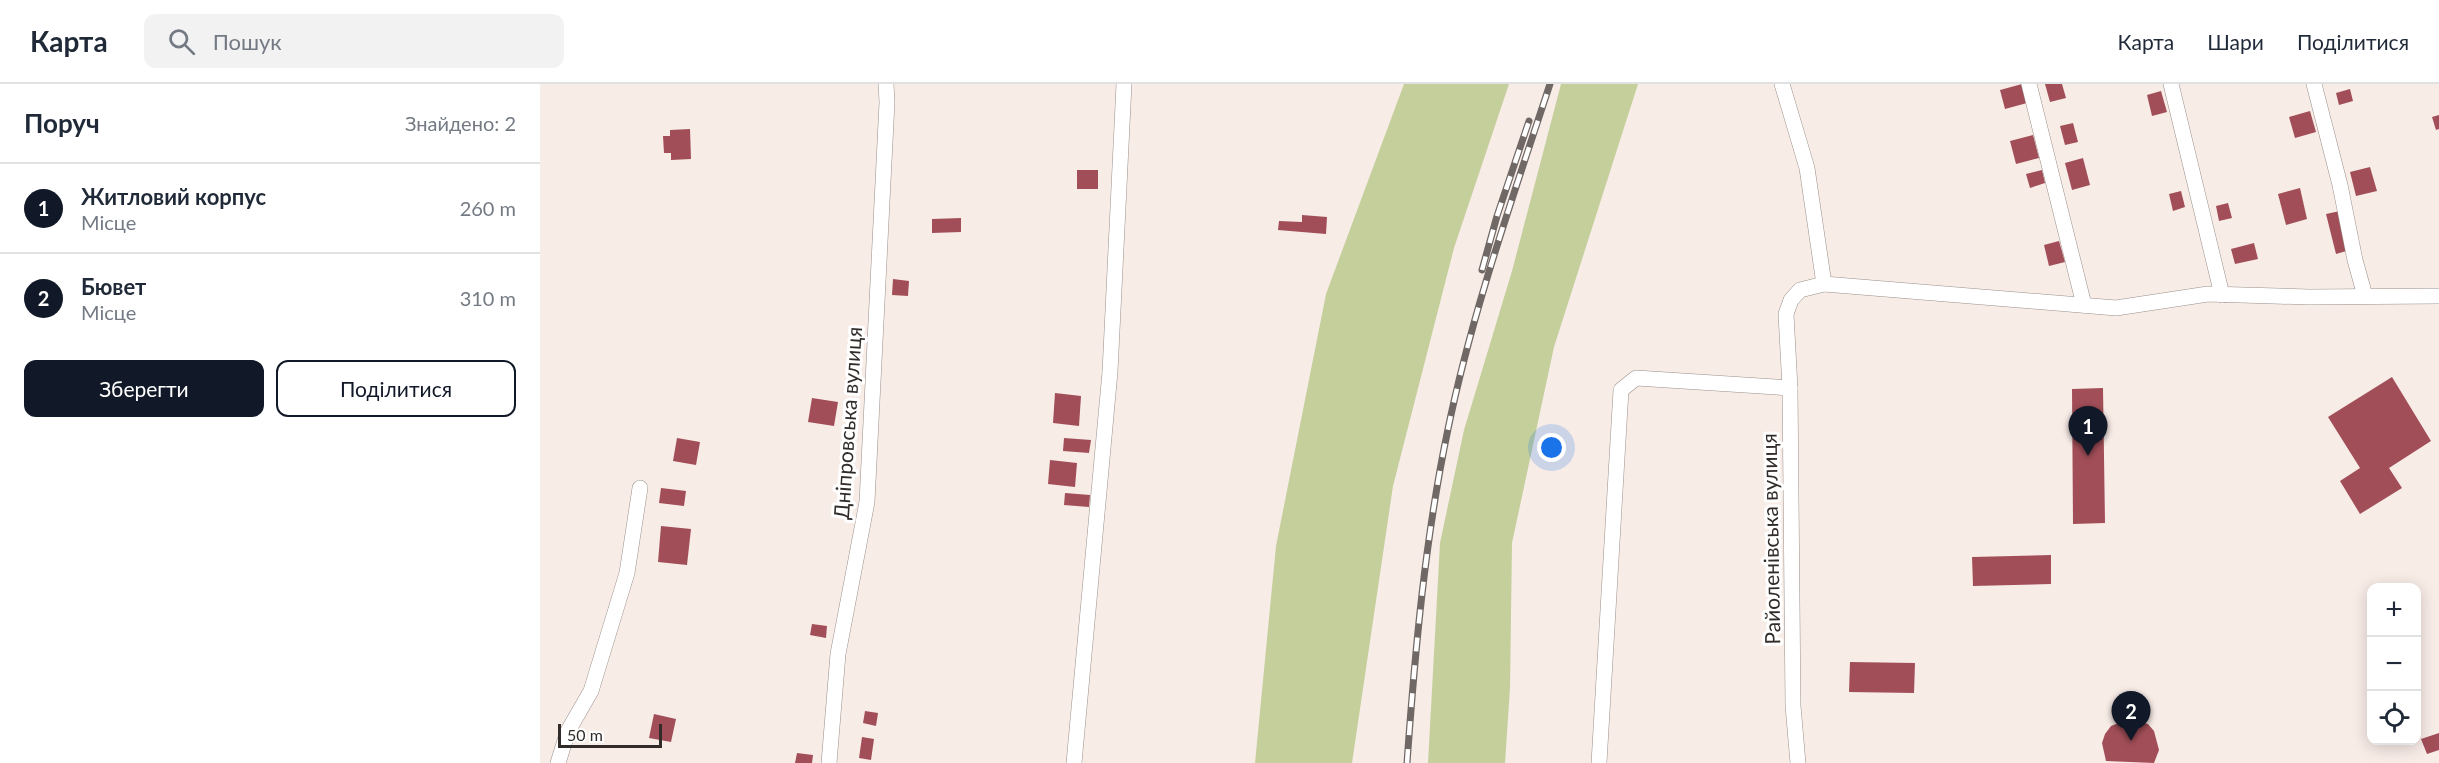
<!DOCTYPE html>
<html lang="uk">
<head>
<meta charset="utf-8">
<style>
	body { margin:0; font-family:Lato,sans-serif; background:#f2f2f3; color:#1f2937 }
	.controls { position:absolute; right:18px; bottom:18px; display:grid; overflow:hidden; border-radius:12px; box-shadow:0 3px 15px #0003 }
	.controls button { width:54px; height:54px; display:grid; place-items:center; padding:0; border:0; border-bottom:2px solid #e0e1e3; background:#fff; color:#1f2937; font:30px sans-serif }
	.scale { position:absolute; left:18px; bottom:15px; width:104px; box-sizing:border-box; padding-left:6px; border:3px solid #312c2a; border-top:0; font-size:16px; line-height:21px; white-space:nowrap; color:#312c2a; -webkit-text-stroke:4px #fff; paint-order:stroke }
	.you { position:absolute; left:1012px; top:364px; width:21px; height:21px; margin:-15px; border:4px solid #fff; border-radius:50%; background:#1a73e8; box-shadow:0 0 0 9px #1a73e833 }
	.badge { display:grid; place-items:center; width:39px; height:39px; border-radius:50%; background:#111827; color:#fff; font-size:20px; font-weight:700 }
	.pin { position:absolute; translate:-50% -50px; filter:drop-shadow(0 2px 3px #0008) }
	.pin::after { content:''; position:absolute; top:32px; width:21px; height:18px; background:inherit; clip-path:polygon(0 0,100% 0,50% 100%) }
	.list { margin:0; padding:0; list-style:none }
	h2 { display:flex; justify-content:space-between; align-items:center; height:78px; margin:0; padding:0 24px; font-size:26px }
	h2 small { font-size:20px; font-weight:400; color:#747a83 }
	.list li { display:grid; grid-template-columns:39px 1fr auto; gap:18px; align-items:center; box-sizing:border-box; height:90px; padding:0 24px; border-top:2px solid #e0e1e3 }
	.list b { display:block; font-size:22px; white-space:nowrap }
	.list p { margin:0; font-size:20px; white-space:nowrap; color:#747a83 }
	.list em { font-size:20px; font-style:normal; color:#747a83 }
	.actions { display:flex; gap:12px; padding:18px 24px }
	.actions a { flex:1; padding:14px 0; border:2px solid #111827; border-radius:12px; text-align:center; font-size:21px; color:#111827 }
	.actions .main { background:#111827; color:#fff }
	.icon { flex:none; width:33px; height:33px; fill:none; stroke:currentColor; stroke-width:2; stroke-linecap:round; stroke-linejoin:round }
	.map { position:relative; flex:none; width:1899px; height:679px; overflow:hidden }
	header { display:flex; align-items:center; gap:36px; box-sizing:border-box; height:84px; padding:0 30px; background:#fff; border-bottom:2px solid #e0e1e3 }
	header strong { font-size:28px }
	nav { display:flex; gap:33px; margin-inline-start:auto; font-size:21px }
	.search { width:420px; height:54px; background:#f2f2f3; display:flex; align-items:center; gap:15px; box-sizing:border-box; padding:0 21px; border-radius:12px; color:#747a83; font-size:22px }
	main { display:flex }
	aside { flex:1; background:#fff }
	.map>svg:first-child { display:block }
	.green { fill:#c4cf9c }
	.building { fill:#a24e58 }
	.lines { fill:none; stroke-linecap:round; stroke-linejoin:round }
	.minor-casing { stroke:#9a908b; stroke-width:16 }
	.minor { stroke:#fff; stroke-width:15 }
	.rail-casing { stroke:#6f6865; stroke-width:7 }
	.rail { stroke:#fff; stroke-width:4.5; stroke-dasharray:14; stroke-linecap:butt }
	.labels { text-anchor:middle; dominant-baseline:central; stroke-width:6; stroke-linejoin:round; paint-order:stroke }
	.street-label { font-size:21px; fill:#312c2a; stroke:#fff }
</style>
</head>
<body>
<header>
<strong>Карта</strong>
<div class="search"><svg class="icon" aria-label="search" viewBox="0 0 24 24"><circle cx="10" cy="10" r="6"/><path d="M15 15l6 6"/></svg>Пошук</div>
<nav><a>Карта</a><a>Шари</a><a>Поділитися</a></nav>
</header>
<main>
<aside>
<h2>Поруч<small>Знайдено: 2</small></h2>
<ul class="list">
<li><span class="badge">1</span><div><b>Житловий корпус</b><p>Місце</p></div><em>260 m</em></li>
<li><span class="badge">2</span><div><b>Бювет</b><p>Місце</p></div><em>310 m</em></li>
</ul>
<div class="actions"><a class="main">Зберегти</a><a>Поділитися</a></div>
</aside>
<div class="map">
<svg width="1899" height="679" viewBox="0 0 1899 679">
	<rect width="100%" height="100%" fill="#f8ece7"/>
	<!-- green -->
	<g class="green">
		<path d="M864 0H969L914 164 853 402 812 679H715L736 462 786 210Z"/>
		<path d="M1021 0H1098L1014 263 972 459 970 604 965 679H888L900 459 924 346 972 187Z"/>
	</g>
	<!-- building -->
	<g class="building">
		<path d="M1482 0 1487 19 1465 25 1460 6Z"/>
		<path d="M1505 0H1522L1526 14 1510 18Z"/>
		<path d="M1810 5 1813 17 1799 21 1796 9Z"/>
		<path d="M1621 7 1627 28 1612 32 1607 11Z"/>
		<path d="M1770 27 1776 48 1755 54 1749 33Z"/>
		<path d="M1899 31V45L1896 46 1892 33Z"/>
		<path d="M1533 39 1538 58 1525 61 1520 42Z"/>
		<path d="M150 45 151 75 131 76V69H124L123 52H130V46Z"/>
		<path d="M1493 51 1499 74 1476 80 1470 57Z"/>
		<path d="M1543 74 1550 101 1532 106 1525 79Z"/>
		<path d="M1830 83 1837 107 1816 112 1810 88Z"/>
		<rect x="537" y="86" width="21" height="19"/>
		<path d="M1502 86 1505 99 1490 104 1486 90Z"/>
		<path d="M1760 104 1767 135 1746 141 1738 110Z"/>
		<path d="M1641 107 1645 123 1633 127 1629 110Z"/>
		<path d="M1688 119 1692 134 1679 137 1676 122Z"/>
		<path d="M1800 127 1810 166 1796 170 1786 130Z"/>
		<path d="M762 131 787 133 786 150 738 146 739 137 762 138Z"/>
		<path d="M421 134V148L392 149V135Z"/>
		<path d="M1519 157 1525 178 1509 182 1504 161Z"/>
		<path d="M1714 159 1718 175 1695 180 1691 165Z"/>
		<path d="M353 195 369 197 368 212 352 211Z"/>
		<path d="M1852 293 1891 357 1849 384 1862 404 1820 430 1800 397 1820 384 1788 333Z"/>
		<path d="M1563 304 1565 439 1533 440 1532 305Z"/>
		<path d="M515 309 541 312 539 342 513 339Z"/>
		<path d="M272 314 298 318 294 342 268 338Z"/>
		<path d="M137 354 160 358 156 381 133 377Z"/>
		<path d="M524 354 551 356 549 369 523 367Z"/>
		<path d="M510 376 537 379 535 403 508 400Z"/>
		<path d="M121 404 146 407 144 422 119 419Z"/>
		<path d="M525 409 550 411 549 423 524 421Z"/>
		<path d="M121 442 151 445 147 481 118 478Z"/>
		<path d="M1511 471V500L1433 502 1432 473Z"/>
		<path d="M272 540 287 542 286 554 270 551Z"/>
		<path d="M1310 578 1375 579 1374 609 1309 608Z"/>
		<path d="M325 627 338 629 336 642 323 639Z"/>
		<path d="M114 630 136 635 131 658 109 654Z"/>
		<path d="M1589 635 1608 640 1614 647 1619 666 1614 679 1566 677 1562 659 1565 650 1571 642Z"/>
		<path d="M1899 649V666L1887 670 1881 655Z"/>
		<path d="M322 653 334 655 331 676 319 674Z"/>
		<path d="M257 669 273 671 272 679H255Z"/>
	</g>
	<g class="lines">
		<!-- minor casing -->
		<g class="minor-casing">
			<g id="minor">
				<path d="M1242 0 1267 84 1284 200"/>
				<path d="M1489 0 1544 221"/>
				<path d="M1631 0 1682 211"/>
				<path d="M1774 0 1800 101 1815 176 1825 212"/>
				<path d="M18 679 28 647 51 607 87 489 100 404"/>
				<path d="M289 679 298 570 327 418 347 18 346 0"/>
				<path d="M534 679 570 288 584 0"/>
				<path d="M1059 679 1081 306 1096 294 1250 304"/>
				<path d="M1258 679 1253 622 1250 304 1246 230 1251 216 1260 206 1284 200 1576 224 1668 210 1769 213 1899 212"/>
			</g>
		</g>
		<!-- minor -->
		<use href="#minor" class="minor"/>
		<!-- rail casing -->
		<g class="rail-casing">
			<g id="rail">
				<path d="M942 186 957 132 989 37"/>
				<path d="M867 679C875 567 885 455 908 345 932 228 973 113 1010 0"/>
			</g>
		</g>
		<!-- rail -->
		<use href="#rail" class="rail"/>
	</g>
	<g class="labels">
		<!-- street labels -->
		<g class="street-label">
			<text transform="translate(307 339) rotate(-86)">Дніпровська вулиця</text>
			<text transform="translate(1230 455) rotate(-91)">Райоленівська вулиця</text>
		</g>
	</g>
</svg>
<div class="controls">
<button>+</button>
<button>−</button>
<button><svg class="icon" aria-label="locate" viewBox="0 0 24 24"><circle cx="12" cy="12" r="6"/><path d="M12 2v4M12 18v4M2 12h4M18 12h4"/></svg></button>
</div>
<div class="scale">50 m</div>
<div class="you"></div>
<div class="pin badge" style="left:1548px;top:372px">1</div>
<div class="pin badge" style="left:1591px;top:657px">2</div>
</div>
</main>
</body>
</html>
